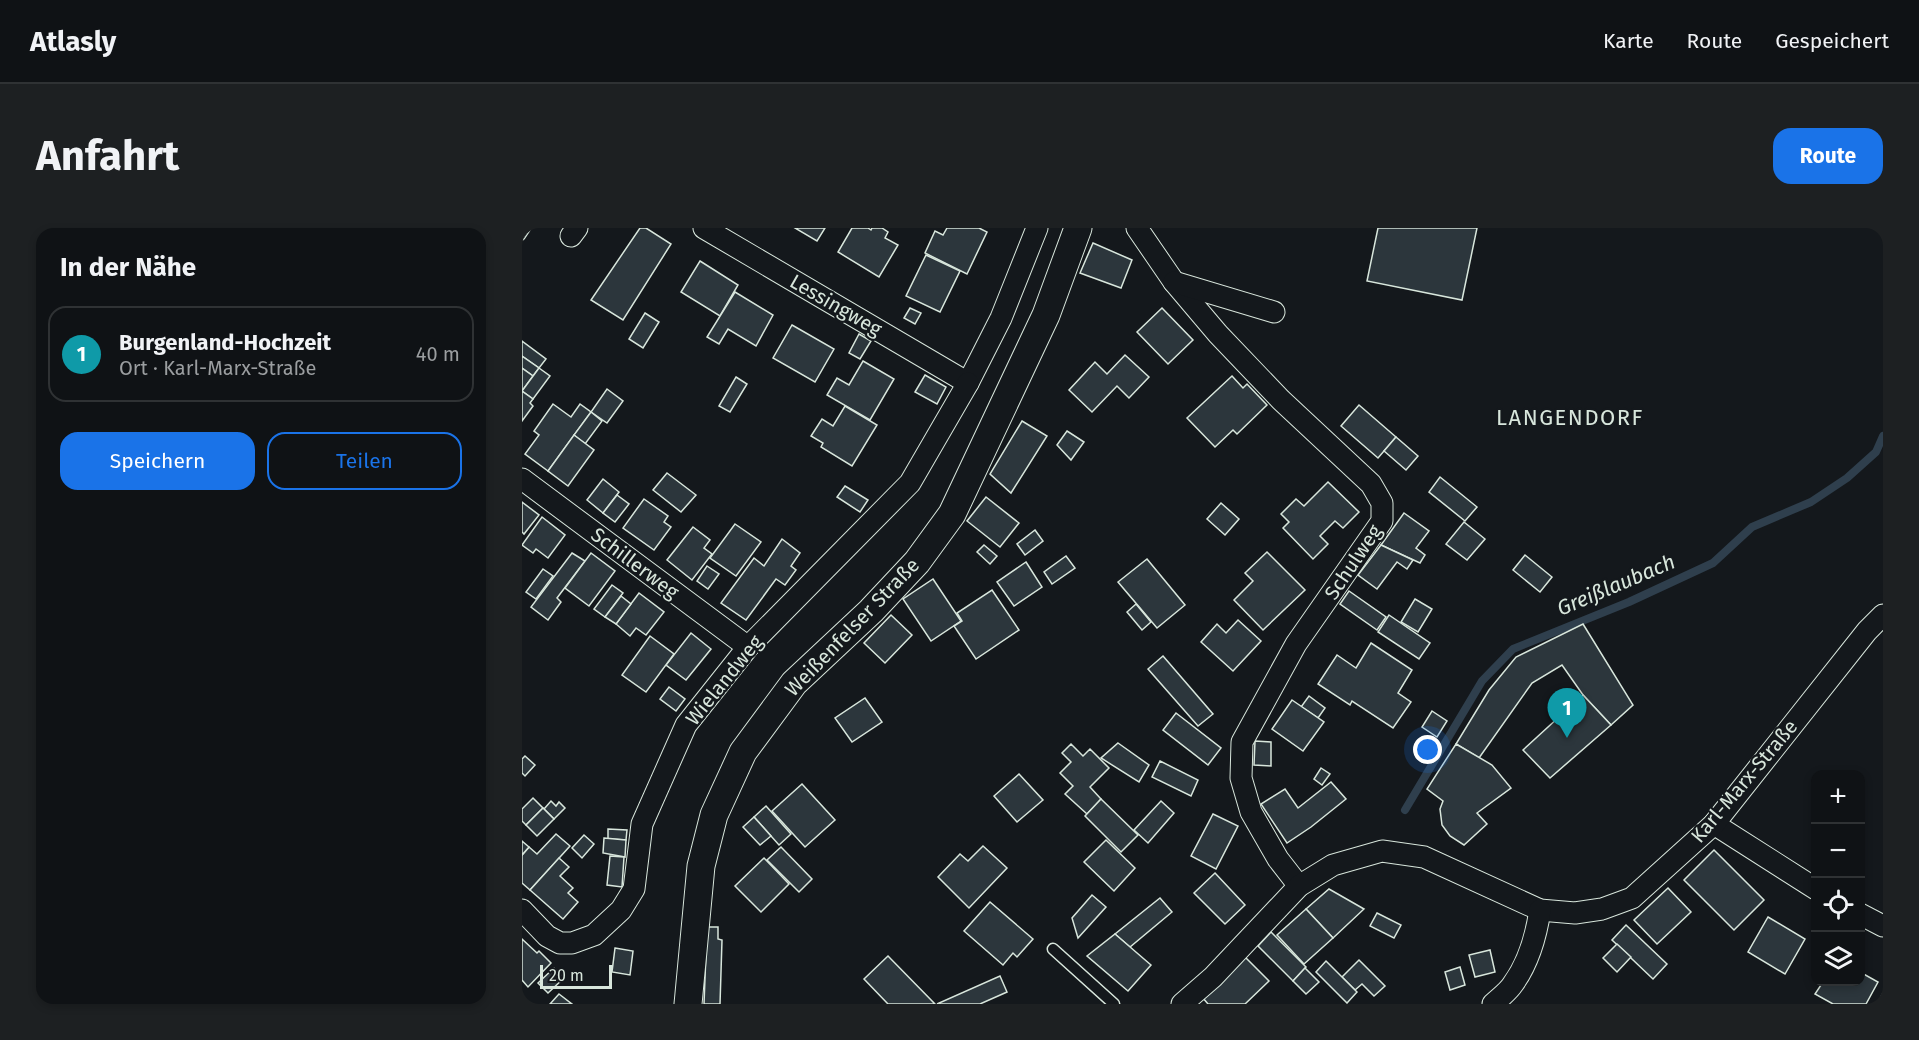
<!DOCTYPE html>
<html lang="de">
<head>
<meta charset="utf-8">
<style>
	body { margin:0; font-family:"Fira Sans",sans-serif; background:#1d2022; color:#f1f3f6 }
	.controls { position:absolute; right:18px; bottom:18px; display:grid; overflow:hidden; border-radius:12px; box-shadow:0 3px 9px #0003 }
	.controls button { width:54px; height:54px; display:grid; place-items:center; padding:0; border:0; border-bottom:2px solid #2f3234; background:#0f1215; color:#f1f3f6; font:30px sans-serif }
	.scale { position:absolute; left:18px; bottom:15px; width:72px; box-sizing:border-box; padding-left:6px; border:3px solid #d8e6dc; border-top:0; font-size:16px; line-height:21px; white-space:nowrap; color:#d8e6dc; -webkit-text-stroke:4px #14181c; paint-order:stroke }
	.you { position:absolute; left:906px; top:522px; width:21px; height:21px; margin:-15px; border:4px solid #fff; border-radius:50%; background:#1a73e8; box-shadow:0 0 0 9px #1a73e833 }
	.badge { display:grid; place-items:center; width:39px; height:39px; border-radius:50%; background:#1a73e8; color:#fff; font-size:20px; font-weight:700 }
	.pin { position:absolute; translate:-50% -50px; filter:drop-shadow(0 2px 3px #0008) }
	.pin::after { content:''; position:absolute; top:32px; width:21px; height:18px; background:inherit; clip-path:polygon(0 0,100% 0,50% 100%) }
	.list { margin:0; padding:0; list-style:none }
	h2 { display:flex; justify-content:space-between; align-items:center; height:78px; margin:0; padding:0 24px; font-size:26px }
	h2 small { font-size:20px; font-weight:400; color:#9b9ea0 }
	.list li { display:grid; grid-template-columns:39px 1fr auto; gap:18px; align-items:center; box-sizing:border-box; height:96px; margin:0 12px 12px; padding:0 12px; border:2px solid #2f3234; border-radius:18px }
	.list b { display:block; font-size:22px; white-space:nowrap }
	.list p { margin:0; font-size:20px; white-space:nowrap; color:#9b9ea0 }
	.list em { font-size:20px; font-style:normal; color:#9b9ea0 }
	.actions { display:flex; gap:12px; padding:18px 24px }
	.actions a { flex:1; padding:14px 0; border:2px solid #1a73e8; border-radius:18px; text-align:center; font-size:21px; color:#1a73e8 }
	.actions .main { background:#1a73e8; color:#fff }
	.icon { flex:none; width:33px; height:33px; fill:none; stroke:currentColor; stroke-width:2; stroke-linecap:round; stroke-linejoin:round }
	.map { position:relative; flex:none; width:1361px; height:776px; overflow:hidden; border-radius:18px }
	header { display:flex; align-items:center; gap:36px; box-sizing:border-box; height:84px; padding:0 30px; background:#0f1215; border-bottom:2px solid #2f3234 }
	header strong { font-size:28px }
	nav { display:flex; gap:33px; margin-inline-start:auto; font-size:21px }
	.intro { display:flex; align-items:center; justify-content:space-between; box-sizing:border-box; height:144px; padding:0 36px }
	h1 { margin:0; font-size:42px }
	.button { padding:15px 27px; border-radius:18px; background:#1a73e8; color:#fff; font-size:21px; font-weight:700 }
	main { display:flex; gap:36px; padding:0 36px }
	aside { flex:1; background:#0f1215; border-radius:18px; box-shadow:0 3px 9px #0003 }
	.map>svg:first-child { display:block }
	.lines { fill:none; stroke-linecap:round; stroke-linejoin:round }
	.stream { stroke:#2f3f4d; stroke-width:8 }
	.building { fill:#2c363c; stroke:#d8e6dc; stroke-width:1.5 }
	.service-casing { stroke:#d8e6dc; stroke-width:13 }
	.minor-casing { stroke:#d8e6dc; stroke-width:23 }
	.tertiary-casing { stroke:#d8e6dc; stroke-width:29 }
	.service { stroke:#14181c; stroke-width:10 }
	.minor { stroke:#14181c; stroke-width:21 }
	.tertiary { stroke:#14181c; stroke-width:27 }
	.rail-casing { stroke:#d8e6dc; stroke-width:7 }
	.rail { stroke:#14181c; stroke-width:4.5; stroke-dasharray:14; stroke-linecap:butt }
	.labels { text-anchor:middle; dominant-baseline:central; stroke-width:4.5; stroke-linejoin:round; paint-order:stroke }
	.street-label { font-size:20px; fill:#d8e6dc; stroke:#14181c }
	.water-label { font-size:21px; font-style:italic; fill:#d8e6dc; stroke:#14181c }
	.quarter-label { font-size:22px; letter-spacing:1.5px; fill:#d8e6dc; stroke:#14181c }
</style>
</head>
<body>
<header>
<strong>Atlasly</strong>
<nav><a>Karte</a><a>Route</a><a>Gespeichert</a></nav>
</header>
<div class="intro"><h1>Anfahrt</h1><a class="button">Route</a></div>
<main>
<aside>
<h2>In der Nähe<small></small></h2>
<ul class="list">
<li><span class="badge" style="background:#0f9aa8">1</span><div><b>Burgenland-Hochzeit</b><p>Ort · Karl-Marx-Straße</p></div><em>40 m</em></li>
</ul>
<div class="actions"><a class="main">Speichern</a><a>Teilen</a></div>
</aside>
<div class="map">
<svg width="1361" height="776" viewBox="0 0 1361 776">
	<rect width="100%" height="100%" fill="#14181c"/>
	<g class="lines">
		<!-- stream -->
		<path class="stream" d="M883 582 960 453 991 421 1107 374 1191 335 1230 299 1289 274 1325 250 1354 224 1361 208"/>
	</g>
	<!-- building -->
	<g class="building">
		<path d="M118 0H124L149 16 101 92 69 72Z"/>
		<path d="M273 0H303L295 13Z"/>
		<path d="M330 0H346L349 2 350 0H360L366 4 363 10 376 17 357 49 316 24Z"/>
		<path d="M425 0H457L465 4 445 46 403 25 413 3 421 7Z"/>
		<path d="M856 0H955L940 72 845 53Z"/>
		<path d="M571 15 610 32 599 60 558 45Z"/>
		<path d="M404 27 438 43 418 84 384 68Z"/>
		<path d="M178 33 216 57 198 88 159 64Z"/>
		<path d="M213 64 251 87 234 118 206 101 197 116 185 109Z"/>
		<path d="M388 80 399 85 393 96 382 90Z"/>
		<path d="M640 80 671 112 646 136 615 104Z"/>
		<path d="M123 85 137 94 121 120 107 111Z"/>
		<path d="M270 97 312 121 293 154 251 130Z"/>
		<path d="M337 106 349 113 338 131 327 125Z"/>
		<path d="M0 113 24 131 17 140 0 128Z"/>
		<path d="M603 127 627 149 607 170 595 158 570 184 547 162 573 134 585 146Z"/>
		<path d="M0 128 17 140 11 148 0 140Z"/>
		<path d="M341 133 372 151 348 192 305 167 315 150 327 157Z"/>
		<path d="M0 140 11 148 0 163Z"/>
		<path d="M17 140 28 148 11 171 0 163Z"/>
		<path d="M403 147 424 159 415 176 393 164Z"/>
		<path d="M710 148 721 160 725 156 745 177 715 206 711 202 693 219 665 190Z"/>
		<path d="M214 149 225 156 208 184 197 178Z"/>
		<path d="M85 161 101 173 85 195 69 184Z"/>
		<path d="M0 163 11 171 8 175 11 178 0 193Z"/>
		<path d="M31 176 49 189 58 176 69 184 26 243 3 226 17 207 12 203Z"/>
		<path d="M837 177 874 209 856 230 819 198Z"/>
		<path d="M323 178 355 197 330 238 299 219 301 215 289 208 300 191 311 198Z"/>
		<path d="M69 184 80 193 63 216 52 207Z"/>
		<path d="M500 193 525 208 489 265 468 246Z"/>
		<path d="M545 203 562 214 549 232 535 217Z"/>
		<path d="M52 207 72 222 46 258 26 243Z"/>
		<path d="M874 209 896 228 884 242 862 223Z"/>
		<path d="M145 245 174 267 159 284 131 262Z"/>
		<path d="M918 249 955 279 943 293 907 264Z"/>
		<path d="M81 251 97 264 81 285 65 272Z"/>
		<path d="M806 254 837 284 821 300 813 293 798 308 806 316 791 331 761 300 767 294 759 286 774 271 782 278Z"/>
		<path d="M323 258 346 272 338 284 315 269Z"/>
		<path d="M95 267 107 276 93 294 81 285Z"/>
		<path d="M464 269 497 295 478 319 445 293Z"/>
		<path d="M122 271 146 288 142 294 149 299 132 322 101 300Z"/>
		<path d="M0 274 17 287 2 306 0 304Z"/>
		<path d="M699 275 717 291 703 307 685 291Z"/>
		<path d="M882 285 907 303 894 320 903 327 898 335 859 317Z"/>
		<path d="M20 289 43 307 26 330 14 321 11 325 0 317Z"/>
		<path d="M942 294 963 311 945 332 924 316Z"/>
		<path d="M213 296 239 314 214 348 188 330Z"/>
		<path d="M171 299 188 312 182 320 190 326 170 352 145 332Z"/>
		<path d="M513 302 521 313 503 327 495 316Z"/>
		<path d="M260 311 278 325 269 338 274 342 263 357 254 351 224 392 199 375 232 330 242 338Z"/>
		<path d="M462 317 475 328 468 336 455 324Z"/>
		<path d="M859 317 891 332 885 341 875 334 855 361 836 347Z"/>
		<path d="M745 324 783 362 741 402 712 372 731 353 723 345Z"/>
		<path d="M50 325 63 333 35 370 39 374 26 392 9 379Z"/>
		<path d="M69 325 93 343 67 378 43 360Z"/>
		<path d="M1003 327 1030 349 1018 364 991 342Z"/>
		<path d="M544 328 553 340 530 356 522 344Z"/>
		<path d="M625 331 663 377 635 400 596 354Z"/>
		<path d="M504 334 520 359 492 378 475 354Z"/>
		<path d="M185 338 197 346 186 361 175 353Z"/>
		<path d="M21 341 31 348 14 371 4 364Z"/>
		<path d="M411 351 439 393 409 413 381 371Z"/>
		<path d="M90 357 101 365 83 389 72 381Z"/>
		<path d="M470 362 497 402 454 431 432 398 440 393 435 385Z"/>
		<path d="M827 363 864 389 855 402 818 376Z"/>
		<path d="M117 365 142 384 124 407 114 400 108 408 94 396Z"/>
		<path d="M99 368 109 376 94 396 83 389Z"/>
		<path d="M893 371 910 381 896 404 879 394Z"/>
		<path d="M614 376 629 394 620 402 605 384Z"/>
		<path d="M369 387 390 407 363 435 342 415Z"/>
		<path d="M867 387 908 415 897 431 856 404Z"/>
		<path d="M716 392 739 413 711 443 679 414 695 396 704 405Z"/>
		<path d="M1061 396 1111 477 1089 497 1061 467 1040 437 1010 455 957 530 934 516 967 462 994 429Z"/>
		<path d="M169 405 189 421 164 452 144 437Z"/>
		<path d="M128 408 152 426 124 464 100 447Z"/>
		<path d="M849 415 890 442 876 465 889 474 871 500 830 473 828 477 796 456 815 427 834 440Z"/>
		<path d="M641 428 691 486 676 498 626 441Z"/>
		<path d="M147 459 163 471 154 483 138 471Z"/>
		<path d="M1061 467 1089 497 1028 550 1001 522Z"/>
		<path d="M787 468 803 480 796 490 779 479Z"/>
		<path d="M343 470 360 494 330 514 313 490Z"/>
		<path d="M770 472 802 494 781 523 750 501Z"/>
		<path d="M910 483 925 493 915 509 900 499Z"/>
		<path d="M654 485 699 520 686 537 641 502Z"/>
		<path d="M733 513 749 514V538L732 537Z"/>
		<path d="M596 515 627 537 617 554 579 530Z"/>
		<path d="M549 516 561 528 568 521 587 540 568 559 579 571 565 586 543 566 551 558 538 545 549 534 540 525Z"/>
		<path d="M934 516 970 537 989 560 955 585 965 596 942 617 928 608 920 597 918 581 921 573 905 561Z"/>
		<path d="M3 528 13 537 3 548 0 545V531Z"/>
		<path d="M638 533 676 552 669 568 630 549Z"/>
		<path d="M799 540 808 546 800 557 792 551Z"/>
		<path d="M497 546 521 572 495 594 472 568Z"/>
		<path d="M809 554 824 571 789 599 765 615 739 576 763 561 776 580Z"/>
		<path d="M280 556 313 592 283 619 250 583Z"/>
		<path d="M11 570 21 580 4 597 0 593V581Z"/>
		<path d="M579 571 616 607 599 624 563 588Z"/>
		<path d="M29 573 34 578 37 574 43 580 32 591 22 581Z"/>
		<path d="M639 573 652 585 626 615 612 602Z"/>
		<path d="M244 578 269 606 257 617 232 589Z"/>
		<path d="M21 580 32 591 15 608 4 597Z"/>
		<path d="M691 586 716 598 694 641 669 628Z"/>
		<path d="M232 589 249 608 238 617 221 599Z"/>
		<path d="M86 601 105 602 104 612 86 611Z"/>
		<path d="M34 606 48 618 8 662 0 655V627L7 619 15 626Z"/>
		<path d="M62 607 72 616 60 630 50 620Z"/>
		<path d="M82 610 104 612 103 629 81 625Z"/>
		<path d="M584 612 613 640 592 663 562 634Z"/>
		<path d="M0 613 7 619 0 627Z"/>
		<path d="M461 618 485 640 447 680 416 649 438 626 446 633Z"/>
		<path d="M259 619 290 651 277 664 245 632Z"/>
		<path d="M1192 622 1242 672 1212 702 1162 652Z"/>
		<path d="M88 628 102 629 100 659 85 657Z"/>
		<path d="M37 630 47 639 38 648 51 660 46 665 56 674 41 691 8 662Z"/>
		<path d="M242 630 267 656 239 684 213 658Z"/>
		<path d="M693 645 723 677 703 696 672 665Z"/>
		<path d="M1146 660 1169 684 1135 716 1112 692Z"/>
		<path d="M807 661 842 681 811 710 784 681Z"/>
		<path d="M570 667 584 679 556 710 550 690Z"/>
		<path d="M638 670 650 684 608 719 593 706Z"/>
		<path d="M468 674 511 711 495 729 491 725 481 737 442 703Z"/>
		<path d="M784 681 811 710 782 736 755 707Z"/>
		<path d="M855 685 879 697 872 710 848 698Z"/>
		<path d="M1246 689 1283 711 1263 746 1226 724Z"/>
		<path d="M1104 697 1145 736 1131 751 1090 712Z"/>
		<path d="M185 699H196V711L200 712 198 776H182Z"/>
		<path d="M749 704 784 739 771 753 736 718Z"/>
		<path d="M593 706 629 737 606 763 565 728Z"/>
		<path d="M0 711 15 725 17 723 29 735 6 759 0 752Z"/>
		<path d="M1095 716 1109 729 1095 744 1081 730Z"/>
		<path d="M93 720 111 723 108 747 90 744Z"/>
		<path d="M968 722 973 744 953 749 947 727Z"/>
		<path d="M366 728 413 776H366L342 751Z"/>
		<path d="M723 729 747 753 723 776H686L681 770Z"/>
		<path d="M837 732 863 758 852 768 840 756 833 762 820 749Z"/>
		<path d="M804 733 835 764 825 775 794 744Z"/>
		<path d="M938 739 943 757 928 762 923 744Z"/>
		<path d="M32 740 42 750 26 765 16 755Z"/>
		<path d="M783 740 797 754 784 766 771 753Z"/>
		<path d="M1338 744 1356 754 1344 776H1311L1293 766 1301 754H1338Z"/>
		<path d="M478 748 485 764 458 776H415Z"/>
		<path d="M1361 765V776H1355Z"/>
		<path d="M37 766 50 776H28Z"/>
	</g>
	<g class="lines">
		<!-- service casing -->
		<g class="service-casing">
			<path id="service" d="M531 721 592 776"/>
		</g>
		<!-- minor casing -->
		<g class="minor-casing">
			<g id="minor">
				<path d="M182 0 446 155 479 90 515 0"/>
				<path d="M615 0 652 54 696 106 759 172 849 256 860 275V293L774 416 720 514 719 550 729 584 756 631 777 658"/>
				<path d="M49 8 55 0"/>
				<path d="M652 54 752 84"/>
				<path d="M0 251 226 419"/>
				<path d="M1192 596 1294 661"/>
				<path d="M0 682 25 708 38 715H50L72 707 99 682 112 661 120 596 164 497 226 419 388 255 446 155"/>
				<path d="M1338 686 1361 698"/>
				<path d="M660 776 691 749 777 658 811 637 860 623 902 629 1018 682 1053 685 1080 681 1110 670 1192 596 1345 403 1361 387"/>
				<path d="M971 776C977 770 986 764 991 756 1007 734 1014 709 1018 682"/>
			</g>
		</g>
		<!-- tertiary casing -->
		<g class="tertiary-casing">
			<path id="tertiary" d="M166 776 179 638 192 587 221 524 272 455 349 383 395 334 430 286 524 87 556 0"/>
		</g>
		<!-- service -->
		<use href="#service" class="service"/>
		<!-- minor -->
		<use href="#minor" class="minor"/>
		<!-- tertiary -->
		<use href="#tertiary" class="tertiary"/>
		<!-- rail casing -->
		<g class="rail-casing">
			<path id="rail" d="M0 9 6 0"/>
		</g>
		<!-- rail -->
		<use href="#rail" class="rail"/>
	</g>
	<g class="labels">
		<!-- street labels -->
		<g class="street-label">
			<text transform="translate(314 77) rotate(30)">Lessingweg</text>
			<text transform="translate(831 334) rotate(-56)">Schulweg</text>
			<text transform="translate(113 335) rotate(37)">Schillerweg</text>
			<text transform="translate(330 399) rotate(-46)">Weißenfelser Straße</text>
			<text transform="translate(202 452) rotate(-51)">Wielandweg</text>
			<text transform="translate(1222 553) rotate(-50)">Karl-Marx-Straße</text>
		</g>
		<!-- water labels -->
		<g class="water-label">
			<text transform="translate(1094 357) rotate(-23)">Greißlaubach</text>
		</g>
		<!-- quarter labels -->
		<g class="quarter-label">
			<text x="1048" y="189">LANGENDORF</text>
		</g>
	</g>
</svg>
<div class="controls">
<button>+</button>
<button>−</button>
<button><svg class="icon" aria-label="locate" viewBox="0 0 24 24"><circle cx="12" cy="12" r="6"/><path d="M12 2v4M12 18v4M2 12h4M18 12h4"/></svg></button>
<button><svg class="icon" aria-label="layers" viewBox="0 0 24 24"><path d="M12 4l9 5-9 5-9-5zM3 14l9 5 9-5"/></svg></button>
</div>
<div class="scale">20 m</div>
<div class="you"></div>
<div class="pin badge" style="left:1045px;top:510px;background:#0f9aa8">1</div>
</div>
</main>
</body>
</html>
